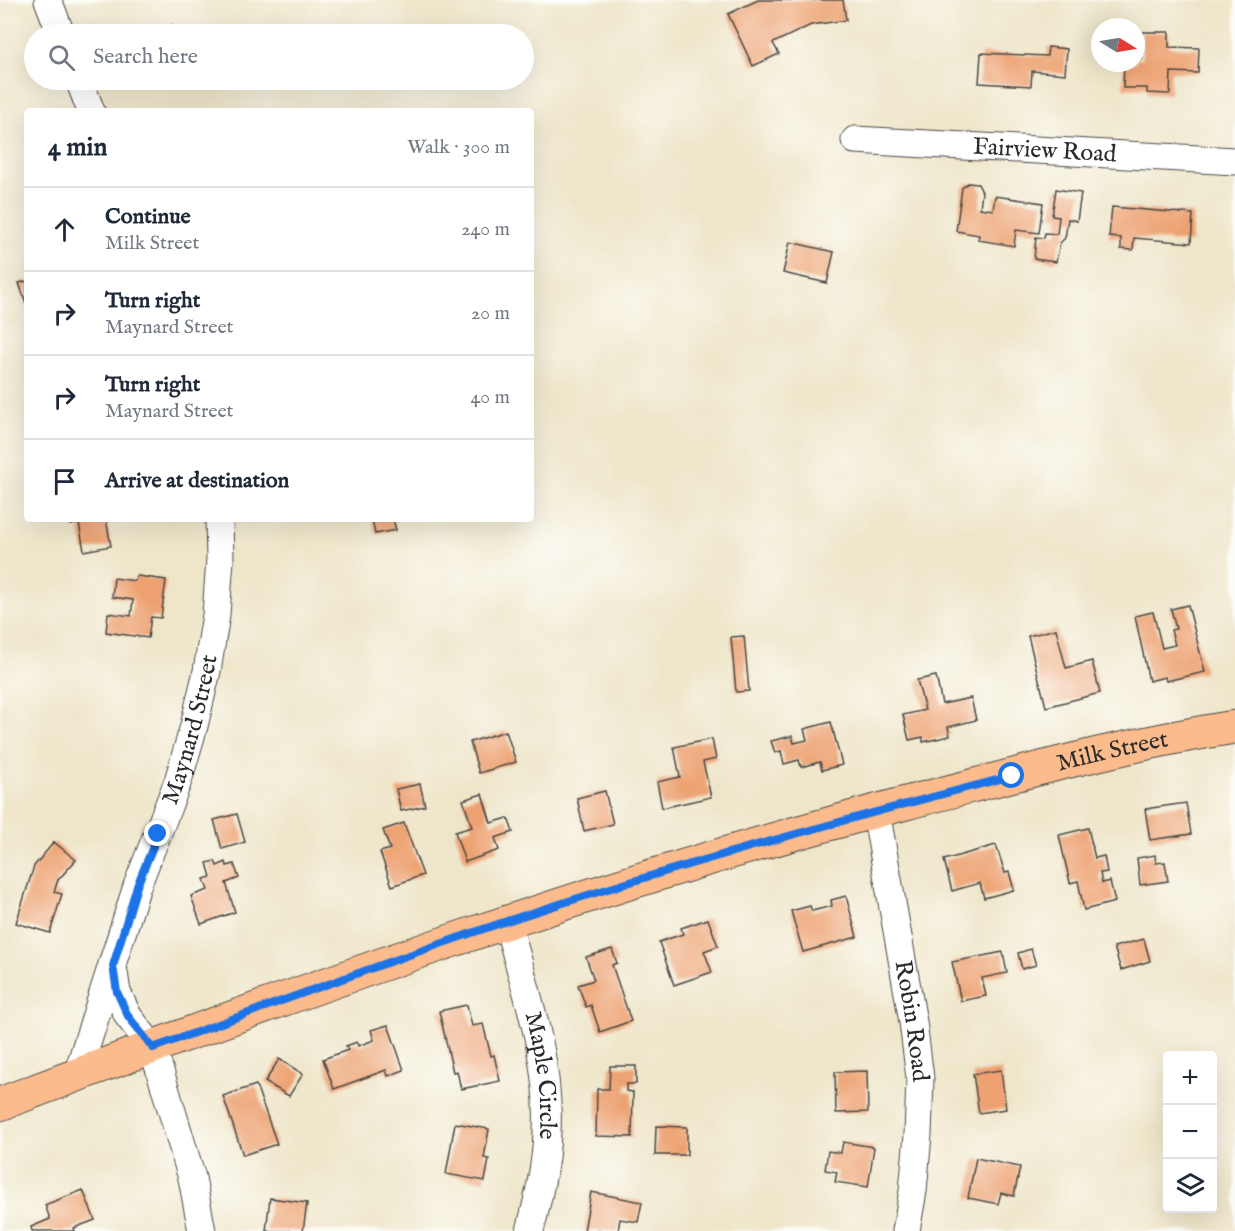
<!DOCTYPE html>
<html lang="en">
<head>
<meta charset="utf-8">
<style>
	body { margin:0; font-family:"IM FELL English",serif; background:#f2f2f3; color:#1f2937 }
	.controls { position:absolute; right:18px; bottom:18px; display:grid; overflow:hidden; border-radius:6px; box-shadow:0 6px 24px #0002 }
	.controls button { width:54px; height:54px; display:grid; place-items:center; padding:0; border:0; border-bottom:2px solid #e0e1e3; background:#fff; color:#1f2937; font:30px sans-serif }
	.compass { position:absolute; left:1091px; top:18px; width:54px; height:54px; border-radius:50%; background:#fff; box-shadow:0 6px 24px #0002; rotate:101deg }
	.stop { position:absolute; width:18px; height:18px; margin:-14px; border:4px solid #1a73e8; border-radius:50%; background:#fff }
	.stop.end { background:#1a73e8; border-color:#fff; box-shadow:0 2px 6px #0008 }
	.list { margin:0; padding:0; list-style:none }
	h2 { display:flex; justify-content:space-between; align-items:center; height:78px; margin:0; padding:0 24px; font-size:26px }
	h2 small { font-size:20px; font-weight:400; color:#747a83 }
	.list li { display:grid; grid-template-columns:39px 1fr auto; gap:18px; align-items:center; box-sizing:border-box; height:84px; padding:0 24px; border-top:2px solid #e0e1e3 }
	.list b { display:block; font-size:22px; white-space:nowrap }
	.list p { margin:0; font-size:20px; white-space:nowrap; color:#747a83 }
	.list em { font-size:20px; font-style:normal; color:#747a83 }
	.icon { flex:none; width:33px; height:33px; fill:none; stroke:currentColor; stroke-width:2; stroke-linecap:round; stroke-linejoin:round }
	.map { position:relative; flex:none; width:1235px; height:1231px; overflow:hidden }
	.search { position:absolute; background:#fff; box-shadow:0 6px 24px #0002; left:24px; top:24px; width:510px; height:66px; display:flex; align-items:center; gap:15px; box-sizing:border-box; padding:0 21px; border-radius:33px; color:#747a83; font-size:22px }
	.panel { position:absolute; background:#fff; box-shadow:0 6px 24px #0002; left:24px; top:108px; width:510px; height:414px; border-radius:6px }
	.map>svg:first-child { display:block }
	.building { fill:#eda171 }
	.lines { fill:none; stroke-linecap:round; stroke-linejoin:round }
	.minor-casing { stroke:#484743; stroke-width:29 }
	.major-casing { stroke:#484743; stroke-width:35 }
	.minor { stroke:#fff; stroke-width:27 }
	.major { stroke:#fbbb8c; stroke-width:33 }
	.route { stroke:#1a73e8; stroke-width:8 }
	.labels { text-anchor:middle; dominant-baseline:central; stroke-width:6; stroke-linejoin:round; paint-order:stroke }
	.street-label { font-size:24px; fill:#2b2b2b; stroke:#fdfcf7 }
</style>
</head>
<body>
<div class="map">
<svg width="1235" height="1231" viewBox="0 0 1235 1231">
	<rect width="100%" height="100%" fill="#fdfcf7"/>
	<filter id="ink" filterUnits="userSpaceOnUse"><feTurbulence type="fractalNoise" baseFrequency=".0167" numOctaves="2"/><feDisplacementMap in="SourceGraphic" scale="12" xChannelSelector="R" yChannelSelector="G"/><feConvolveMatrix kernelMatrix="1 2 1 2 8 2 1 2 1" color-interpolation-filters="sRGB"/></filter>
	<filter id="wash" filterUnits="userSpaceOnUse"><feTurbulence type="fractalNoise" baseFrequency=".008" numOctaves="4" result="noise"/><feDisplacementMap in="SourceGraphic" scale="24" xChannelSelector="R" yChannelSelector="G"/><feGaussianBlur stdDeviation="1.35" result="paint"/><feColorMatrix in="noise" values="0 0 0 0 0 0 0 0 0 0 0 0 0 0 0 0 0 1.4 0 .05"/><feComposite in="paint" operator="in"/></filter>
	<g filter="url(#wash)">
		<rect width="100%" height="100%" fill="#efe6ca"/>
		<g id="blocks">
			<!-- building -->
			<g class="building">
				<path d="M758 0H843L846 20 811 25 773 43 779 54 753 66 728 14Z"/>
				<path d="M173 25 176 34H147Z"/>
				<path d="M1142 32H1169V47L1199 48 1198 73 1171 72 1170 94 1147 93V88H1123L1124 63H1136V59H1142Z"/>
				<path d="M1048 47 1067 49 1065 74 1032 71 1031 86 979 83 981 53 1047 56Z"/>
				<path d="M968 183 978 184 982 192 980 208 993 210 995 196 1043 203 1039 233 1016 230 1014 246 978 240 979 235 956 231 962 188Z"/>
				<path d="M1056 189 1081 193 1077 221 1068 219 1065 238 1060 243 1056 262 1034 259 1036 237 1044 238 1045 233 1057 234 1059 217 1052 216Z"/>
				<path d="M1112 207 1193 214 1191 243 1134 238 1133 250 1121 249V238L1109 237Z"/>
				<path d="M790 242 834 252 827 283 783 273Z"/>
				<path d="M27 281V306L19 283Z"/>
				<path d="M58 519H106L111 546 84 551 79 523 71 525 70 521 59 522Z"/>
				<path d="M372 519H393L396 530 375 534Z"/>
				<path d="M137 576 166 580 161 618 151 617 148 638 106 632 108 613 131 616 133 600 112 597 114 578 135 581Z"/>
				<path d="M1188 605 1205 672 1166 681 1165 677 1149 681 1135 616 1153 612 1162 648 1175 645 1171 630 1176 629 1171 609Z"/>
				<path d="M1056 629 1066 668 1092 661 1100 693 1046 707 1028 636Z"/>
				<path d="M744 636 749 691 736 692 731 637Z"/>
				<path d="M936 676 942 704 971 698 976 720 948 727 950 736 923 742V737L909 740 903 715 925 710 917 680Z"/>
				<path d="M831 722 842 765 822 770 820 762 801 767 799 760 784 764 781 751 775 753 771 741 792 736 794 743 807 740 804 729Z"/>
				<path d="M506 731 516 762 479 773 470 742Z"/>
				<path d="M712 739 716 759 703 762 711 797 662 808 657 782 680 777 674 747Z"/>
				<path d="M420 784 425 806 401 811 396 789Z"/>
				<path d="M605 791 613 824 584 831 577 798Z"/>
				<path d="M482 794 491 823 508 818 513 832 495 838 499 850 465 862 455 832 472 827 463 800Z"/>
				<path d="M1186 803 1191 834 1150 840 1145 809Z"/>
				<path d="M237 814 245 842 222 849 214 820Z"/>
				<path d="M404 823 423 875 392 886 380 852 390 849 383 830Z"/>
				<path d="M1088 828 1095 858 1104 856 1107 872 1100 873 1102 883 1110 881 1115 902 1084 910 1078 881 1070 883 1059 835Z"/>
				<path d="M54 842 76 860 58 880 54 892 62 894 50 933 16 923 34 866Z"/>
				<path d="M996 845 1005 873 1009 872 1014 890 984 898 980 883 952 891 944 860Z"/>
				<path d="M1155 855 1156 863 1165 862 1168 881 1140 885 1137 858Z"/>
				<path d="M215 861 217 866 226 862 227 866 234 864 239 878 226 883 235 912 201 924 191 896 208 890 204 879 211 877 207 863Z"/>
				<path d="M846 896 857 937 803 952 791 911 810 906 812 911 832 906 831 900Z"/>
				<path d="M708 919 718 946 704 951 712 972 674 985 659 942 683 934 681 928Z"/>
				<path d="M1144 939 1150 961 1121 970 1114 947Z"/>
				<path d="M612 949 617 963 612 965 631 1021 600 1032 591 1005 586 1007 578 985 594 980 586 957Z"/>
				<path d="M1031 949 1036 965 1022 969 1018 953Z"/>
				<path d="M1003 952 1007 973 982 978 986 996 961 1001 952 962Z"/>
				<path d="M467 1005 472 1026 483 1024 491 1056 494 1055 500 1081 461 1089 457 1071 453 1072 439 1011Z"/>
				<path d="M388 1025 404 1070 388 1076 386 1070 334 1089 323 1059 348 1050 346 1046 357 1042 358 1046 374 1040 371 1030Z"/>
				<path d="M279 1059 303 1074 289 1096 265 1082Z"/>
				<path d="M610 1066H636V1084H626V1091L633 1092 632 1137 596 1136 597 1089H609Z"/>
				<path d="M1001 1070 1006 1109 979 1113 973 1074Z"/>
				<path d="M867 1071 868 1112 836 1113 835 1072Z"/>
				<path d="M256 1085 277 1144 243 1155 223 1096Z"/>
				<path d="M455 1123 489 1129 484 1158 489 1159 485 1181 446 1174Z"/>
				<path d="M656 1126 687 1127V1155H655Z"/>
				<path d="M843 1142 874 1147 868 1187 835 1182 837 1172 825 1170 828 1151 841 1153Z"/>
				<path d="M976 1158 1020 1167 1014 1196 1001 1193 998 1204 968 1198Z"/>
				<path d="M83 1190 95 1220 74 1228 75 1231H32L31 1227 50 1219 45 1205Z"/>
				<path d="M591 1192 642 1202 638 1222 620 1219 618 1231H584Z"/>
				<path d="M270 1198 307 1203 303 1231H266Z"/>
			</g>
		</g>
	</g>
	<g filter="url(#ink)">
		<use href="#blocks" fill-opacity="0" stroke="#484743" stroke-width="1.5"/>
		<g class="lines">
			<!-- minor casing -->
			<g class="minor-casing">
				<g id="minor">
					<path d="M48 0 61 34"/>
					<path d="M79 80 91 111"/>
					<path id="s1" d="M855 140 1235 161"/>
					<path id="s2" d="M876 811 913 1022 920 1078 918 1135 913 1191 906 1231"/>
					<path id="s3" d="M507 921C525 989 551 1060 547 1132 546 1165 538 1199 530 1231"/>
					<path d="M113 966 117 992 128 1016 153 1048 192 1178 202 1231"/>
					<path id="s4" d="M77 1075 137 886 178 781 194 726 207 671 216 615 220 559 219 519"/>
				</g>
			</g>
			<!-- major casing -->
			<g class="major-casing">
				<g id="major">
					<path id="s5" d="M0 1104C298 991 598 884 906 803 1015 775 1124 744 1235 727"/>
				</g>
			</g>
			<!-- minor -->
			<use href="#minor" class="minor"/>
			<!-- major -->
			<use href="#major" class="major"/>
		</g>
	</g>
	<g class="lines" filter="url(#ink)">
		<!-- route -->
		<path class="route" d="M158 834 137 886 113 966 117 992 128 1016 153 1048C271 1005 388 961 507 921 674 866 843 820 1012 776"/>
	</g>
	<g class="labels">
		<!-- street labels -->
		<g class="street-label">
			<text stroke="none"><textPath href="#s1" startOffset="190">Fairview Road</textPath></text>
			<text stroke="none"><textPath href="#s4" startOffset="364">Maynard Street</textPath></text>
			<text stroke="none"><textPath href="#s5" startOffset="1168">Milk Street</textPath></text>
			<text stroke="none"><textPath href="#s2" startOffset="213">Robin Road</textPath></text>
			<text stroke="none"><textPath href="#s3" startOffset="159">Maple Circle</textPath></text>
		</g>
	</g>
</svg>
<div class="controls">
<button>+</button>
<button>−</button>
<button><svg class="icon" aria-label="layers" viewBox="0 0 24 24"><path d="M12 4l9 5-9 5-9-5zM3 14l9 5 9-5"/></svg></button>
</div>
<svg class="compass" viewBox="-18 -18 36 36"><path d="M0-13l5 13h-10z" fill="#e53935"/><path d="M0 13l5-13h-10z" fill="#747a83"/></svg>
<div class="stop" style="left:1012px;top:776px"></div>
<div class="stop end" style="left:158px;top:834px"></div>
<div class="search"><svg class="icon" aria-label="search" viewBox="0 0 24 24"><circle cx="10" cy="10" r="6"/><path d="M15 15l6 6"/></svg>Search here</div>
<section class="panel">
<h2>4 min<small>Walk · 300 m</small></h2>
<ul class="list">
<li><svg class="icon" aria-label="ahead" viewBox="0 0 24 24"><path d="M12 20V5M6 11l6-6 6 6"/></svg><div><b>Continue</b><p>Milk Street</p></div><em>240 m</em></li>
<li><svg class="icon" aria-label="right" viewBox="0 0 24 24"><path d="M7 20v-9h11M14 6l5 5-5 5"/></svg><div><b>Turn right</b><p>Maynard Street</p></div><em>20 m</em></li>
<li><svg class="icon" aria-label="right" viewBox="0 0 24 24"><path d="M7 20v-9h11M14 6l5 5-5 5"/></svg><div><b>Turn right</b><p>Maynard Street</p></div><em>40 m</em></li>
<li><svg class="icon" aria-label="arrive" viewBox="0 0 24 24"><path d="M6 21V4h12l-3 4 3 4H6"/></svg><div><b>Arrive at destination</b></div></li>
</ul>
</section>
</div>
</body>
</html>
